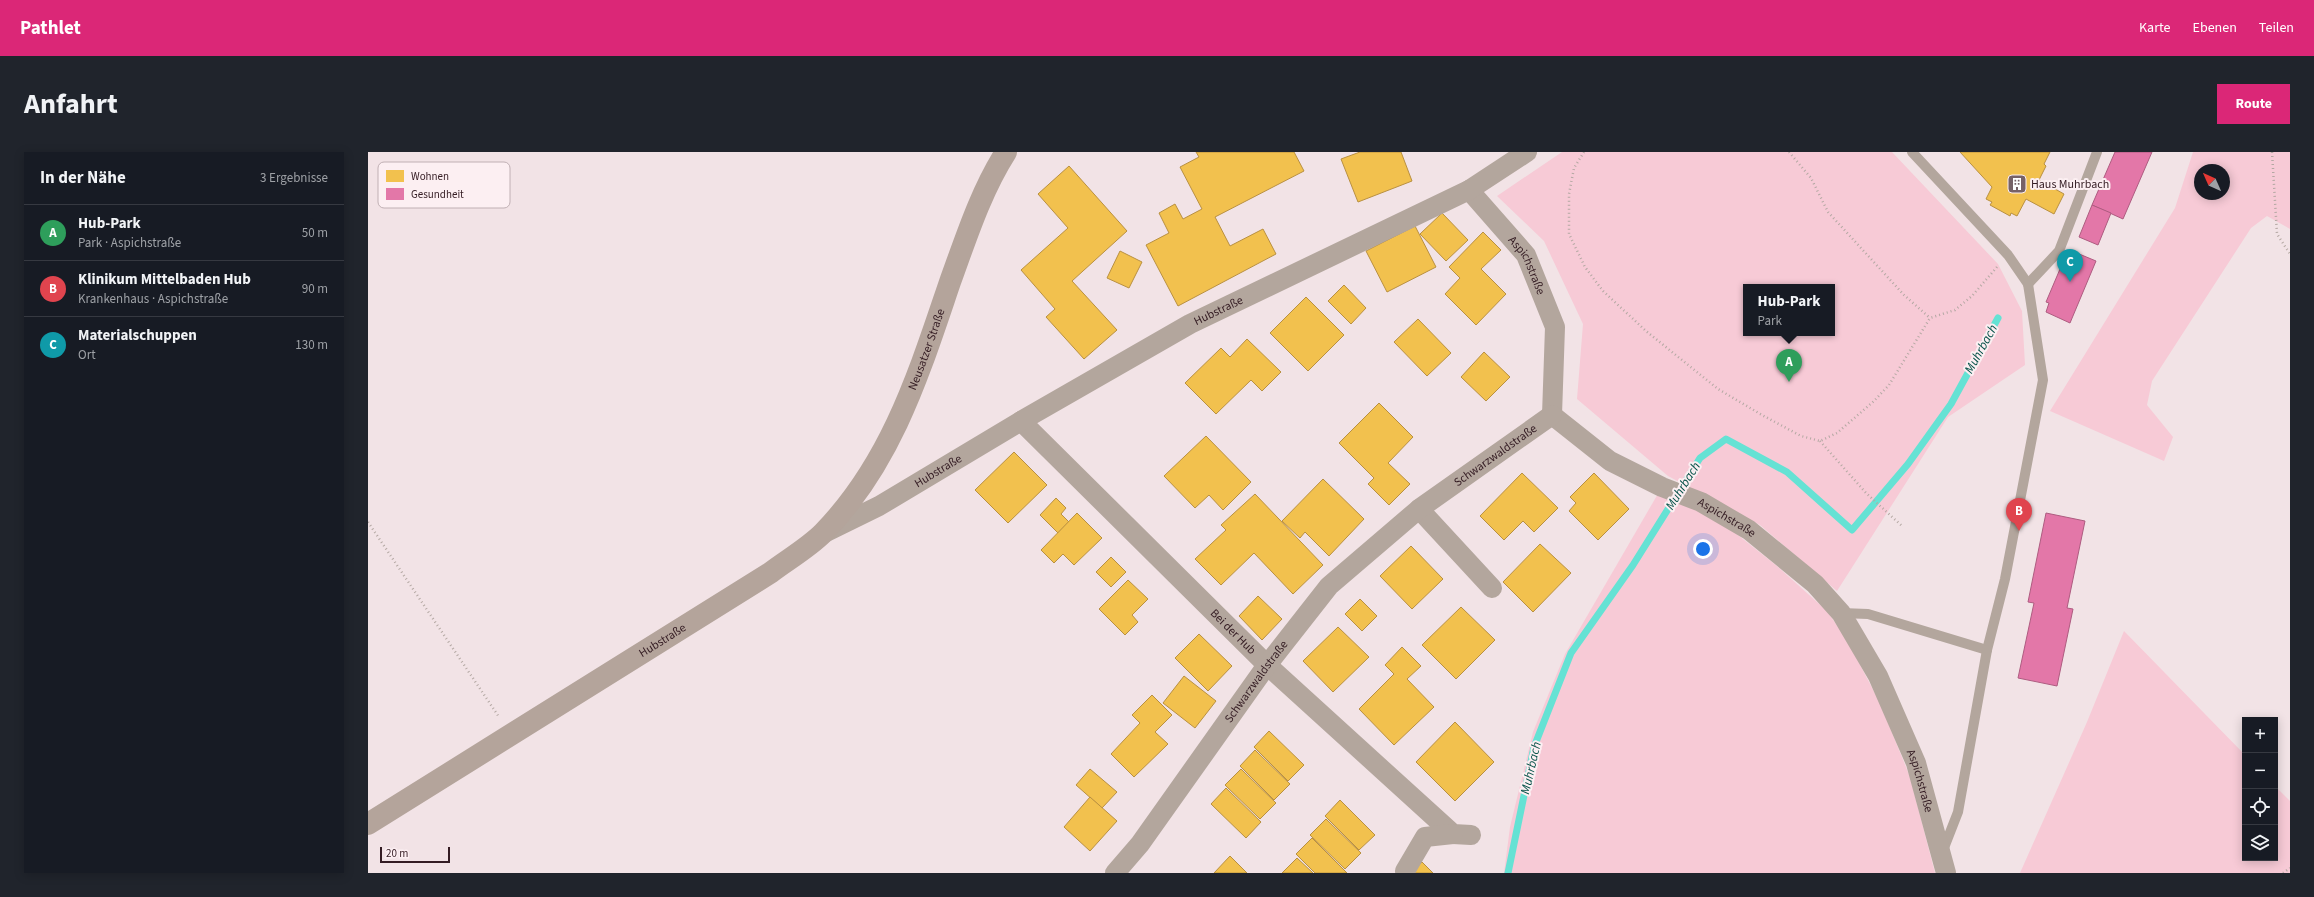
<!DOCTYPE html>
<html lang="de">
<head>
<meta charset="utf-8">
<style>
	body { margin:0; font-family:"Source Sans 3",sans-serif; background:#20242c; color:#f1f3f6 }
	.controls { position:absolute; right:12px; bottom:12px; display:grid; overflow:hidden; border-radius:0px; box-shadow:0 2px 10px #0003 }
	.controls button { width:36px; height:36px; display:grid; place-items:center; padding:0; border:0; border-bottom:1px solid #363941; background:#171b24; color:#f1f3f6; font:20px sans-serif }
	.compass { position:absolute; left:1826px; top:12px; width:36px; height:36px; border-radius:50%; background:#171b24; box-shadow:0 2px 10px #0003; rotate:315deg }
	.scale { position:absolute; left:12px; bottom:10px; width:70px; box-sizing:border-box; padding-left:4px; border:2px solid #341c23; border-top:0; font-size:11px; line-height:14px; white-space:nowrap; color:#341c23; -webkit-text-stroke:3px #fceff2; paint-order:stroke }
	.you { position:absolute; left:1335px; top:397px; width:14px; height:14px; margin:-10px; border:3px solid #fff; border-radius:50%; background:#1a73e8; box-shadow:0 0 0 6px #1a73e833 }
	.badge { display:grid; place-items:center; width:26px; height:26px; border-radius:50%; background:#db2777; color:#fff; font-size:13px; font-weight:700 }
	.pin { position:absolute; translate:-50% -33px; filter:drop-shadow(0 1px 2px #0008) }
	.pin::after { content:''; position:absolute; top:21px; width:14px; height:12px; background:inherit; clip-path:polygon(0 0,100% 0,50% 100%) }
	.popup { position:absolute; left:1375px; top:132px; width:92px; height:52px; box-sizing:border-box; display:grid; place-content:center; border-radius:0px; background:#171b24; filter:drop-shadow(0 1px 3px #0005); font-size:13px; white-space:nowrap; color:#9ea1a6 }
	.popup b { font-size:15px; color:#f1f3f6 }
	.popup::after { content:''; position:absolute; left:50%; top:100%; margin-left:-8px; border:8px solid transparent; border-top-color:#171b24 }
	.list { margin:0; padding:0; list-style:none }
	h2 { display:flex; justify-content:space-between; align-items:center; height:52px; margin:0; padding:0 16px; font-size:17px }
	h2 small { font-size:13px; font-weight:400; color:#9ea1a6 }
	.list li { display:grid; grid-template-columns:26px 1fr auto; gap:12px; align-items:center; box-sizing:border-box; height:56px; padding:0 16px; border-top:1px solid #363941 }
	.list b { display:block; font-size:15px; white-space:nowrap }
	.list p { margin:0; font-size:13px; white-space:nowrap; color:#9ea1a6 }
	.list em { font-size:13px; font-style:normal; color:#9ea1a6 }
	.icon { flex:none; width:22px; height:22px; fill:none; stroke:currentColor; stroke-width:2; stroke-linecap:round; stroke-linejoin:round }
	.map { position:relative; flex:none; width:1922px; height:721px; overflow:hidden; border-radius:0px }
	header { display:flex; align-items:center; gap:24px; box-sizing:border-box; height:56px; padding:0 20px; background:#db2777; color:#fff }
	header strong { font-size:19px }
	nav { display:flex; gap:22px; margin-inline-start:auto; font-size:14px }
	.intro { display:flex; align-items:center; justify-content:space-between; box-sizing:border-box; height:96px; padding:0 24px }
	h1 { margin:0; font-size:28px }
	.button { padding:10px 18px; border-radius:0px; background:#db2777; color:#fff; font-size:14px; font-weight:700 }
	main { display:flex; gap:24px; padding:0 24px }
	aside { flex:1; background:#171b24; border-radius:0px; box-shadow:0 2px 10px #0003 }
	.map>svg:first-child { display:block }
	.green { fill:#f7cad6; fill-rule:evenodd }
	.homes { fill:#f2c14e; stroke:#b99041 }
	.health { fill:#e377a8; stroke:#ae5c80 }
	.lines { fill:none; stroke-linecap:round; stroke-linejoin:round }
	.stream { stroke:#65e2d4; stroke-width:7 }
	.path { stroke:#b4a8a3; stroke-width:2.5; stroke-dasharray:1 3; stroke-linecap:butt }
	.lane { stroke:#b3a69d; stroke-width:10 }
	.street { stroke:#b3a69d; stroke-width:20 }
	.secondary { stroke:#b4a49b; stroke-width:22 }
	.labels { text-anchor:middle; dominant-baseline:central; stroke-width:4; stroke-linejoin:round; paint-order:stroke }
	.poi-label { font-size:12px; fill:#341c23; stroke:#fceff2; text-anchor:start }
	.street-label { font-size:12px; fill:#341c23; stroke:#fceff2 }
	.water-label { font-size:13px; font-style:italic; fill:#065249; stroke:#fceff2 }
	.key { fill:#fceff2; stroke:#c0b0b4; stroke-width:1 }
	.key-label { font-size:11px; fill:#341c23 }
</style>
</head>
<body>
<header>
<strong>Pathlet</strong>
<nav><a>Karte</a><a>Ebenen</a><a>Teilen</a></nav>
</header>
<div class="intro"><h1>Anfahrt</h1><a class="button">Route</a></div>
<main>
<aside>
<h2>In der Nähe<small>3 Ergebnisse</small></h2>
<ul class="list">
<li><span class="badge" style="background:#2e9e5b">A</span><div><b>Hub-Park</b><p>Park · Aspichstraße</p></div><em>50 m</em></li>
<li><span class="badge" style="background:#e0444e">B</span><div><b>Klinikum Mittelbaden Hub</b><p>Krankenhaus · Aspichstraße</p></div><em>90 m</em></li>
<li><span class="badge" style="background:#0f9aa8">C</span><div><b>Materialschuppen</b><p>Ort</p></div><em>130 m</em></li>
</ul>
</aside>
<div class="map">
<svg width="1922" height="721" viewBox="0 0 1922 721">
	<rect width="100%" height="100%" fill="#f2e3e6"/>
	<!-- green -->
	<g class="green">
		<path d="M1194 0H1524L1630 112 1654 159 1657 213 1580 265 1469 439 1392 373 1300 324 1209 247 1215 172 1176 89 1129 44ZM1378 135H1464V181H1378Z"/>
		<path d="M1825 0H1922V77L1899 64 1883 76 1784 229 1779 253 1805 285 1796 309 1682 259 1807 56ZM1832 18H1856V42H1832Z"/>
		<path d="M1291 340 1356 372 1409 414 1459 459 1479 488 1512 551 1542 625 1567 721H1136L1142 675 1165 580 1197 502Z"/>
		<path d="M1756 479 1877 603V706H1907V634L1922 649V721H1652L1719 570Z"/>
	</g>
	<!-- homes -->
	<g class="homes">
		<path d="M828 0H926L936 19 847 65 862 94 895 77 908 102 810 154 778 93 801 81 791 61 807 52 815 67 834 57 812 15 831 5Z"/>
		<path d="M992 0H1033L1044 29 990 50 973 7Z"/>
		<path d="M1592 0H1682L1676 12 1678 14 1671 28 1696 42 1686 62 1658 47 1649 64 1643 61 1642 64 1622 53 1624 50 1618 47 1624 35Z"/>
		<path d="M701 14 759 79 704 129 749 178 716 207 678 165 687 157 653 118 700 76 670 42Z"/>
		<path d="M1074 61 1100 88 1078 109 1052 82Z"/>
		<path d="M1047 74 1068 115 1019 140 998 99Z"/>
		<path d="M1115 80 1133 98 1113 117 1138 142 1108 173 1077 142 1092 126 1081 115Z"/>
		<path d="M752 99 774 110 761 136 739 126Z"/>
		<path d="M976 133 998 156 983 172 960 149Z"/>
		<path d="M938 145 976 183 940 219 902 181Z"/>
		<path d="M1050 167 1083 201 1059 224 1026 190Z"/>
		<path d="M879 187 913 220 894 239 883 228 848 262 817 231 853 196 862 205Z"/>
		<path d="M1116 200 1142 225 1118 249 1093 225Z"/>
		<path d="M1011 251 1045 285 1020 311 1042 332 1021 353 1000 332 1006 326 971 291Z"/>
		<path d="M838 284 883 330 855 358 841 343 827 356 796 324Z"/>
		<path d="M646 300 679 333 640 371 607 338Z"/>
		<path d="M1154 321 1190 356 1166 380 1155 369 1136 388 1112 364Z"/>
		<path d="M1226 321 1261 357 1230 388 1201 359 1208 351 1202 345Z"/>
		<path d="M955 327 996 367 961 404 937 380 932 386 914 369Z"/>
		<path d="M887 342 955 413 925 442 886 401 853 433 827 407 858 378 853 373Z"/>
		<path d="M688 346 698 356 693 362 701 370 690 381 672 363Z"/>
		<path d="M709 361 734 386 706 413 695 402 686 411 673 398Z"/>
		<path d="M1172 392 1203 421 1165 460 1135 430Z"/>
		<path d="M1043 394 1075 427 1044 457 1012 424Z"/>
		<path d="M743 405 758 420 743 435 728 420Z"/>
		<path d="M760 428 780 447 764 463 770 470 757 483 731 457Z"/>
		<path d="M890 444 914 467 894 488 871 464Z"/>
		<path d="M992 447 1009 464 994 479 977 462Z"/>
		<path d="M1093 455 1127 488 1088 527 1054 493Z"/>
		<path d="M970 475 1001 505 965 540 935 509Z"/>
		<path d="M831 482 864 514 840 539 807 506Z"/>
		<path d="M1034 495 1053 514 1039 527 1066 555 1026 593 991 557 1026 522 1017 513Z"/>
		<path d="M816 524 848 549 827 576 795 551Z"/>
		<path d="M784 543 804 563 787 580 800 592 766 625 743 602 772 571 764 563Z"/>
		<path d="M1087 570 1126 610 1087 649 1048 610Z"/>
		<path d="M901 579 936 613 920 629 886 595Z"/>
		<path d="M887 598 922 632 906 648 872 614Z"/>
		<path d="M722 617 749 640 734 656 708 633Z"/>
		<path d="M873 617 908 651 892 667 857 633Z"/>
		<path d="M858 636 893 670 878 686 843 652Z"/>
		<path d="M722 645 749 669 722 699 696 675Z"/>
		<path d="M972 648 1007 683 991 698 957 664Z"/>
		<path d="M958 667 993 701 977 717 942 683Z"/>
		<path d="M944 686 979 721H947L928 702Z"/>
		<path d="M862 704 879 721H846Z"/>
		<path d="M929 706 945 721H914Z"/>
		<path d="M1054 710 1065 721H1043Z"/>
	</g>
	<!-- health -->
	<g class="health">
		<path d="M1747 0H1784L1755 67 1724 53Z"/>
		<path d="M1724 53 1743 61 1730 93 1711 85Z"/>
		<path d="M1704 99 1728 109 1702 171 1678 160 1681 151 1678 150 1695 110 1699 111Z"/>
		<path d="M1678 361 1717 369 1699 456 1705 457 1689 534 1650 526 1666 451 1660 450Z"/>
	</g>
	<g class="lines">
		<!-- stream -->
		<path class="stream" d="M1140 721 1166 595 1203 501 1265 413 1332 306 1358 287 1419 320 1484 378 1540 312 1583 252 1630 166"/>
		<!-- path -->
		<g class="path">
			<path d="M1216 0 1206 16 1201 42V82L1217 115 1235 139 1278 179 1350 237 1394 263 1433 284 1452 289 1469 281 1506 249 1521 233 1562 166 1587 158 1604 144 1629 115"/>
			<path d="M1421 0 1443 26 1460 60 1536 143 1562 166"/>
			<path d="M1904 0 1909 82 1922 102"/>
			<path d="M1452 289 1498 341 1534 374"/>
			<path d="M0 370 131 565"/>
			<path d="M1915 721 1922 716"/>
		</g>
		<!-- lane -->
		<g class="lane">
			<path d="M1660 132 1691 99 1729 0"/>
			<path d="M1473 461 1500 462 1619 498 1637 427 1675 228 1660 132 1640 103 1544 0"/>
			<path d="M1574 701 1590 660 1619 498"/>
		</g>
		<!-- street -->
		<g class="street">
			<path id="s1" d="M1101 38 1158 103 1187 175 1184 263"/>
			<path id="s2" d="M1184 263 1242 309 1294 335 1333 350 1381 378 1447 432 1473 461 1510 524 1548 611 1578 721"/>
			<path id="s3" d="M653 269 899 513 1085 682 1103 683"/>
			<path d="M1051 357 1124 436"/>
			<path id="s4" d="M456 381 511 354 653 269 822 172 1101 38 1159 0"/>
			<path d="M1037 719 1057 685 1085 682"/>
			<path id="s5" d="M747 721 772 692 899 513 961 434 1051 357 1184 263"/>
		</g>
		<!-- secondary -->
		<path class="secondary" id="s6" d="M0 672 402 421C419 408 440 396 455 381 524 310 551 221 582 130 598 86 613 39 638 0"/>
	</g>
	<!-- icons -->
	<defs>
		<g id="building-square" transform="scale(1)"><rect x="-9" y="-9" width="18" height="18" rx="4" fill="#766267" stroke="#fceff2"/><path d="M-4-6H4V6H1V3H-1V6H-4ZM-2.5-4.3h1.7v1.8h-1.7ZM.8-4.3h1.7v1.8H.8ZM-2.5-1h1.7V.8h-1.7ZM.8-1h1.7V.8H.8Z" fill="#fff"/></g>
	</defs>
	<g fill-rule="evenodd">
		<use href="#building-square" x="1649" y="32"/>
	</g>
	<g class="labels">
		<!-- poi labels -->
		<g class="poi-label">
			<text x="1663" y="32">Haus Muhrbach</text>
		</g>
		<!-- street labels -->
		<g class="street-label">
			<text stroke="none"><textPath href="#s1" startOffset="96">Aspichstraße</textPath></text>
			<text stroke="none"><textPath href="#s4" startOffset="453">Hubstraße</textPath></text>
			<text stroke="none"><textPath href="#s6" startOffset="753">Neusatzer Straße</textPath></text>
			<text stroke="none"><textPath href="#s5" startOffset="570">Schwarzwaldstraße</textPath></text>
			<text stroke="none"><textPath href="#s4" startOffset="130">Hubstraße</textPath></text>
			<text stroke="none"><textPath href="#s2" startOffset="204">Aspichstraße</textPath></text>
			<text stroke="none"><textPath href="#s3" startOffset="299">Bei der Hub</textPath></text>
			<text stroke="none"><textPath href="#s6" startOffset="347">Hubstraße</textPath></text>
			<text stroke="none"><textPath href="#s5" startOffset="238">Schwarzwaldstraße</textPath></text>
			<text stroke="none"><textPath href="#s2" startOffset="540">Aspichstraße</textPath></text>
		</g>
		<!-- water labels -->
		<g class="water-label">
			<text transform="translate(1613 197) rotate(-61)">Muhrbach</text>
			<text transform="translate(1315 334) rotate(-58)">Muhrbach</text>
			<text transform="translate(1163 616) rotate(-77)">Muhrbach</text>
		</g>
	</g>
	<!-- legend -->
	<rect x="10" y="10" width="132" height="46" rx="6" class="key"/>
	<rect x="18" y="18" width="18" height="12" fill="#f2c14e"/>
	<rect x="18" y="36" width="18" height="12" fill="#e377a8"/>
	<g class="key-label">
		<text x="43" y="28">Wohnen</text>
		<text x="43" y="46">Gesundheit</text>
	</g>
</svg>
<div class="controls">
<button>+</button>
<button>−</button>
<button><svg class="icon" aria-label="locate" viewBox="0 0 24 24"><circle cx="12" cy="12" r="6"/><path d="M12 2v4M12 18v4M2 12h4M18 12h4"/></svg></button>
<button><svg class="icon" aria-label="layers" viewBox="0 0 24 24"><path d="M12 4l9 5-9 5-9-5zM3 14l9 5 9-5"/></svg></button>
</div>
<svg class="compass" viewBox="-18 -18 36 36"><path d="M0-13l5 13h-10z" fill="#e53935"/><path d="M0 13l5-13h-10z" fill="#9ea1a6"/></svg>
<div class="scale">20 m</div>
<div class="you"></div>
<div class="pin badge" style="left:1421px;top:230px;background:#2e9e5b">A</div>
<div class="popup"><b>Hub-Park</b>Park</div>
<div class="pin badge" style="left:1651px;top:379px;background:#e0444e">B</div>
<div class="pin badge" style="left:1702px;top:130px;background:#0f9aa8">C</div>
</div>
</main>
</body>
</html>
